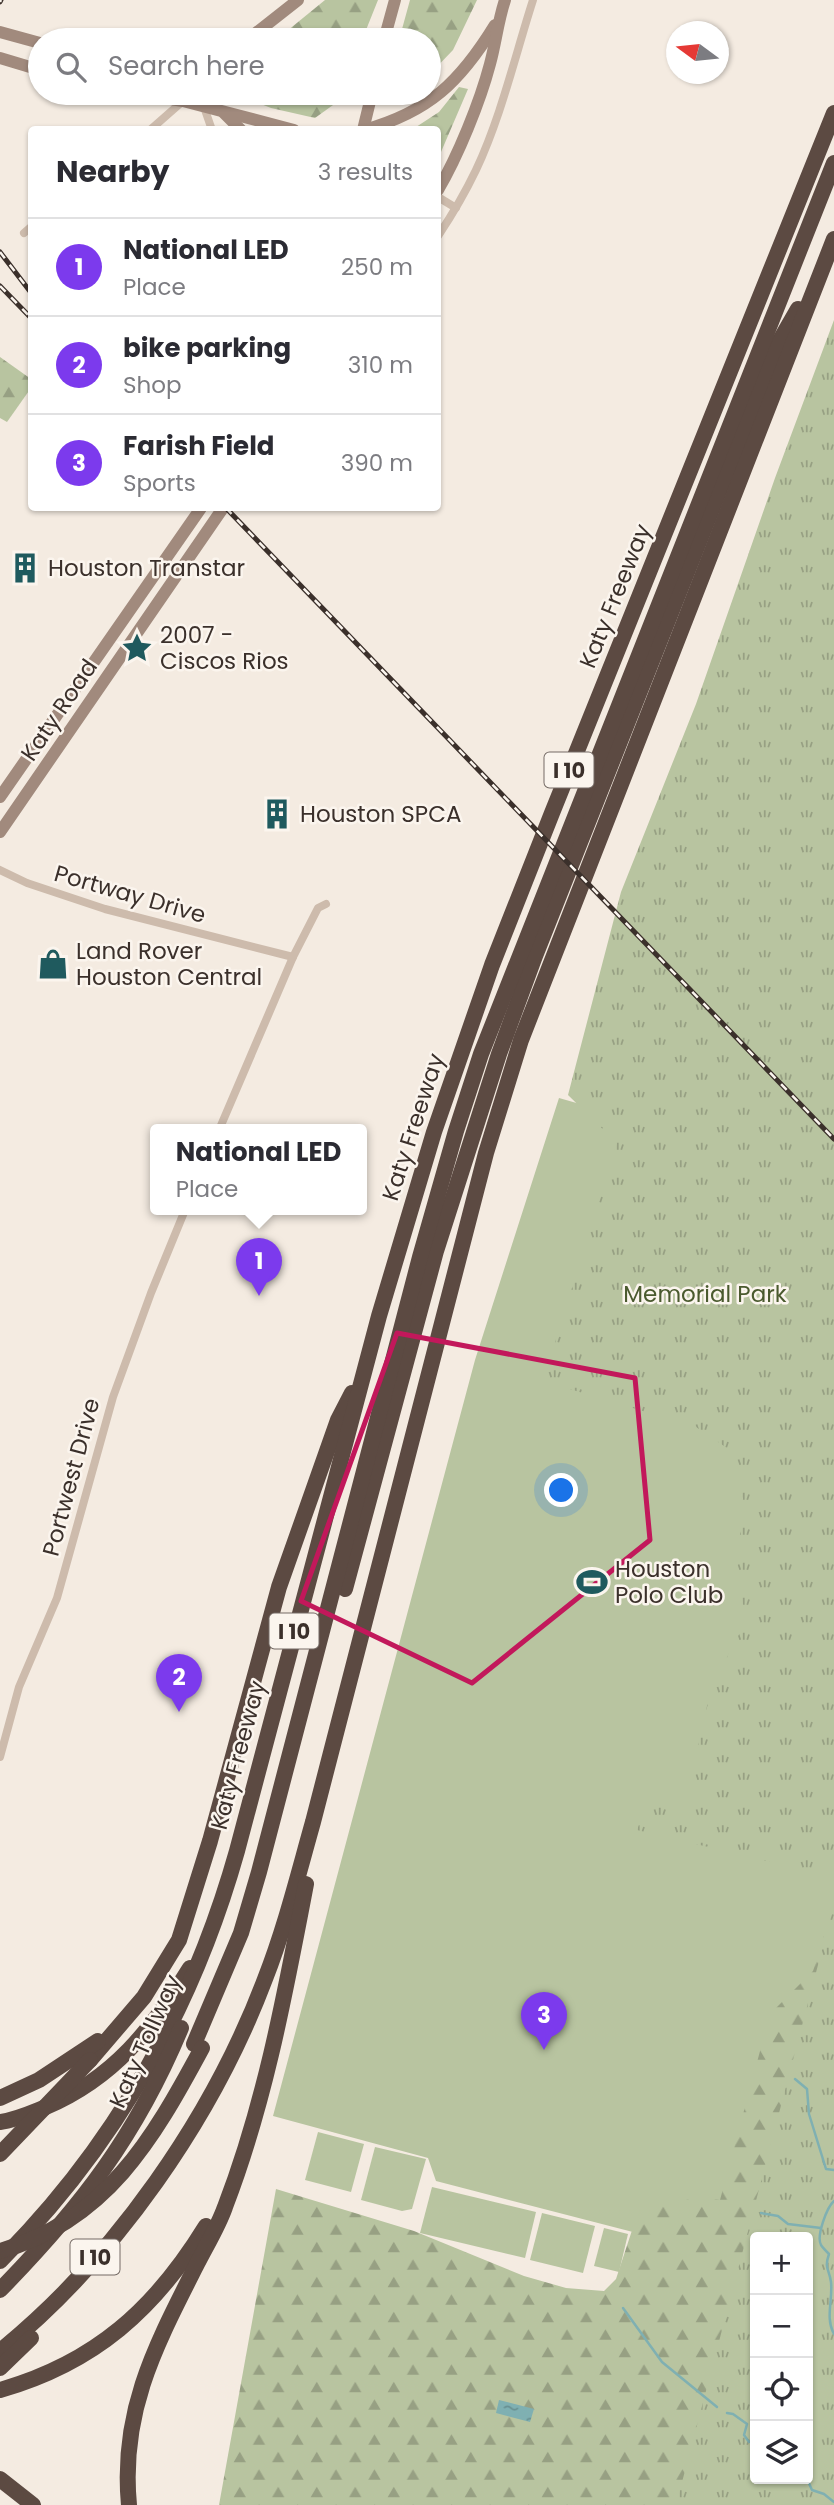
<!DOCTYPE html>
<html lang="en">
<head>
<meta charset="utf-8">
<style>
	body { margin:0; font-family:Poppins,sans-serif; background:#f2f2f3; color:#2b2b33 }
	.controls { position:absolute; right:21px; bottom:21px; display:grid; overflow:hidden; border-radius:7px; box-shadow:0 2px 5px #0004 }
	.controls button { width:63px; height:63px; display:grid; place-items:center; padding:0; border:0; border-bottom:2px solid #e1e1e2; background:#fff; color:#2b2b33; font:35px sans-serif }
	.compass { position:absolute; left:666px; top:21px; width:63px; height:63px; border-radius:50%; background:#fff; box-shadow:0 2px 5px #0004; rotate:285deg }
	.you { position:absolute; left:562px; top:1491px; width:24px; height:24px; margin:-18px; border:5px solid #fff; border-radius:50%; background:#1a73e8; box-shadow:0 0 0 10px #1a73e833 }
	.badge { display:grid; place-items:center; width:46px; height:46px; border-radius:50%; background:#7c3aed; color:#fff; font-size:23px; font-weight:700 }
	.pin { position:absolute; translate:-50% -58px; filter:drop-shadow(0 2px 4px #0008) }
	.pin::after { content:''; position:absolute; top:37px; width:24px; height:21px; background:inherit; clip-path:polygon(0 0,100% 0,50% 100%) }
	.popup { position:absolute; left:150px; top:1124px; width:217px; height:91px; box-sizing:border-box; display:grid; place-content:center; border-radius:7px; background:#fff; filter:drop-shadow(0 2px 5px #0005); font-size:23px; white-space:nowrap; color:#7c7c81 }
	.popup b { font-size:26px; color:#2b2b33 }
	.popup::after { content:''; position:absolute; left:50%; top:100%; margin-left:-14px; border:14px solid transparent; border-top-color:#fff }
	.list { margin:0; padding:0; list-style:none }
	h2 { display:flex; justify-content:space-between; align-items:center; height:91px; margin:0; padding:0 28px; font-size:30px }
	h2 small { font-size:23px; font-weight:400; color:#7c7c81 }
	.list li { display:grid; grid-template-columns:46px 1fr auto; gap:21px; align-items:center; box-sizing:border-box; height:98px; padding:0 28px; border-top:2px solid #e1e1e2 }
	.list b { display:block; font-size:26px; white-space:nowrap }
	.list p { margin:0; font-size:23px; white-space:nowrap; color:#7c7c81 }
	.list em { font-size:23px; font-style:normal; color:#7c7c81 }
	.icon { flex:none; width:38px; height:38px; fill:none; stroke:currentColor; stroke-width:2; stroke-linecap:round; stroke-linejoin:round }
	.map { position:relative; flex:none; width:834px; height:2505px; overflow:hidden }
	.search { position:absolute; background:#fff; box-shadow:0 2px 5px #0004; left:28px; top:28px; width:413px; height:77px; display:flex; align-items:center; gap:18px; box-sizing:border-box; padding:0 24px; border-radius:38px; color:#7c7c81; font-size:26px }
	.panel { position:absolute; background:#fff; box-shadow:0 2px 5px #0004; left:28px; top:126px; width:413px; height:385px; border-radius:7px }
	.map>svg:first-child { display:block }
	.grass { fill:#b8c4a0 }
	.forest { fill:url(#forest-firs); fill-rule:evenodd }
	.park { fill:url(#park-tufts); fill-rule:evenodd }
	.water { fill:url(#water-ripples) }
	.lines { fill:none; stroke-linecap:round; stroke-linejoin:round }
	.stream { stroke:#7fb0b2; stroke-width:2.5 }
	.street { stroke:#cdbbac; stroke-width:8 }
	.secondary { stroke:#a18a7d; stroke-width:12 }
	.highway { stroke:#5c4a42; stroke-width:16 }
	.rail-casing { stroke:#3b302b; stroke-width:5 }
	.rail { stroke:#fbf5ee; stroke-width:2.5; stroke-dasharray:8; stroke-linecap:butt }
	.highway-bridge { stroke:#5c4a42; stroke-width:16 }
	.marked { fill:none; stroke:#c2185b; stroke-width:5; stroke-linejoin:round }
	.labels { text-anchor:middle; dominant-baseline:central; stroke-width:5; stroke-linejoin:round; paint-order:stroke }
	.shield { fill:#fbf5ee; stroke:#756b66; stroke-width:2 }
	.shield-label { font-size:21px; font-weight:bold; fill:#3b302b }
	.poi-label { font-size:23px; fill:#3b302b; stroke:#fbf5ee; text-anchor:start }
	.street-label { font-size:23px; fill:#3b302b; stroke:#fbf5ee }
	.park-label { font-size:23px; fill:#4a5a2e; stroke:#fbf5ee }
</style>
</head>
<body>
<div class="map">
<svg width="834" height="2505" viewBox="0 0 834 2505">
	<defs>
		<pattern id="forest-firs" width="22" height="20" patternUnits="userSpaceOnUse" patternTransform="scale(1.75)"><rect width="22" height="20" fill="#b8c4a0"/><path d="M5 1l3.5 6h-7zM16 11l3.5 6h-7z" fill="#97a083"/></pattern>
		<pattern id="park-tufts" width="24" height="20" patternUnits="userSpaceOnUse" patternTransform="scale(1.75)"><rect width="24" height="20" fill="#b8c4a0"/><path d="M3 7l-1-3M5 7V3M7 7l1-3M15 17l-1-3M17 17v-4M19 17l1-3" fill="none" stroke="#97a083"/></pattern>
		<pattern id="water-ripples" width="26" height="14" patternUnits="userSpaceOnUse" patternTransform="scale(1.75)"><rect width="26" height="14" fill="#7fb0b2"/><path d="M2 4q2-2 4 0t4 0M15 11q2-2 4 0t4 0" fill="none" stroke="#699091"/></pattern>
	</defs>
	<rect width="100%" height="100%" fill="#f4ebe1"/>
	<!-- grass -->
	<g class="grass">
		<path d="M559 1098 629 1118 834 1803V1930L749 2262 436 2181 428 2158 273 2116 475 1360Z"/>
		<path d="M318 2132 364 2144 351 2192 305 2180Z"/>
		<path d="M375 2147 426 2159 412 2209 402 2211 361 2200Z"/>
		<path d="M432 2187 536 2212 525 2258 420 2233Z"/>
		<path d="M542 2213 595 2226 583 2273 530 2260Z"/>
		<path d="M604 2228 628 2234 619 2272 594 2266Z"/>
	</g>
	<!-- forest -->
	<g class="forest">
		<path d="M325 0H378L362 40H276Z"/>
		<path d="M410 0H477L453 50 429 75V40H399Z"/>
		<path d="M459 87 468 89 438 159V130L413 129 439 112Z"/>
		<path d="M233 93H343L340 100 315 118 271 108Z"/>
		<path d="M0 357 31 379V388L7 422 0 418Z"/>
		<path d="M834 1901V2505H219L276 2189 414 2231 524 2276 566 2288 604 2291 616 2279 640 2206 701 2198 720 2200 770 2014 813 1971ZM755 2237H808V2479H755Z"/>
	</g>
	<!-- park -->
	<g class="park">
		<path d="M834 320V1877L637 1830 649 1797 686 1801 711 1688 746 1621 737 1571 743 1500 724 1446 696 1427 543 1381 617 1143 568 1095 621 892 696 704 775 478Z"/>
		<path d="M834 1904V2505H676ZM755 2237H808V2479H755Z"/>
	</g>
	<!-- water -->
	<path class="water" d="M499 2400 534 2409 530 2422 496 2413Z"/>
	<g class="lines">
		<!-- stream -->
		<g class="stream">
			<path d="M795 2079 807 2089 809 2114 826 2169 834 2170"/>
			<path d="M834 2201C827 2207 816 2236 821 2245 823 2248 826 2251 829 2254 824 2269 829 2268 831 2282 833 2300 825 2318 834 2334"/>
			<path d="M761 2213 778 2216 788 2224 821 2228"/>
			<path d="M623 2308 662 2362 717 2407"/>
			<path d="M727 2413 733 2414 747 2424 744 2435 749 2442 755 2441"/>
			<path d="M807 2479 812 2490 824 2494 834 2502"/>
		</g>
		<!-- street -->
		<g class="street">
			<path d="M204 107 212 130"/>
			<path d="M150 130 183 101 186 93"/>
			<path d="M438 197 456 208"/>
			<path d="M24 233 32 226"/>
			<path d="M438 236C452 215 465 193 476 170 501 117 515 56 533 0"/>
			<path d="M0 870 27 883 105 909 293 957"/>
			<path d="M219 1130 293 957 318 908 326 904"/>
			<path d="M0 1757 19 1687 57 1598 113 1397 151 1293 185 1210"/>
		</g>
		<!-- secondary -->
		<g class="secondary">
			<path d="M0 32 40 43"/>
			<path d="M247 40 298 0"/>
			<path d="M384 40 395 0"/>
			<path d="M0 58 40 70"/>
			<path d="M134 93 183 101 294 130"/>
			<path d="M224 113 241 130"/>
			<path d="M363 130 372 93"/>
			<path d="M364 130C429 112 460 82 495 25"/>
			<path d="M438 190C458 156 480 102 490 64 496 42 498 21 505 0"/>
			<path d="M0 797 201 508"/>
			<path d="M0 832 223 508"/>
		</g>
		<!-- highway -->
		<g class="highway">
			<path d="M345 1589 436 1251 499 1054 535 956 754 403 779 342 798 309"/>
			<path d="M194 2044 241 1933 259 1872 420 1257 456 1131 481 1054 834 163"/>
			<path d="M90 2060 144 1997 179 1940 210 1841 279 1587 338 1420 352 1393"/>
			<path d="M0 2098 39 2080 98 2041"/>
			<path d="M0 2122C16 2120 31 2113 46 2107 114 2078 152 2029 190 1968"/>
			<path d="M0 2261C115 2146 193 2007 237 1851L379 1316 434 1132 492 965 552 813 834 113"/>
			<path d="M0 2290C81 2207 136 2136 181 2028"/>
			<path d="M0 2351C115 2258 213 2117 265 1979 285 1928 298 1875 313 1822L486 1153 521 1040 834 239"/>
			<path d="M0 2368 31 2338"/>
			<path d="M0 2390C95 2363 155 2309 206 2226"/>
			<path d="M0 2479 33 2505"/>
			<path d="M129 2505C120 2411 156 2345 197 2264 206 2246 218 2227 225 2207 265 2103 285 1994 306 1884"/>
		</g>
		<!-- rail casing -->
		<g class="rail-casing">
			<g id="rail">
				<path d="M0 2 1 0"/>
				<path d="M0 252 32 294"/>
				<path d="M0 286 32 319"/>
				<path d="M226 508 834 1139"/>
			</g>
		</g>
		<!-- rail -->
		<use href="#rail" class="rail"/>
		<!-- highway-bridge -->
		<g class="highway-bridge">
			<path d="M0 2154 90 2060"/>
			<path d="M0 2251C106 2221 153 2139 202 2048"/>
		</g>
	</g>
	<!-- marked area -->
	<path class="marked" d="M397 1333 635 1378 650 1540 472 1683 301 1601Z"/>
	<!-- icons -->
	<defs>
		<g id="building-bare" transform="scale(2.415)"><path d="M-4-6H4V6H1V3H-1V6H-4ZM-2.5-4.3h1.7v1.8h-1.7ZM.8-4.3h1.7v1.8H.8ZM-2.5-1h1.7V.8h-1.7ZM.8-1h1.7V.8H.8Z" fill="#1f5a5e" stroke="#fbf5ee" stroke-width="2.5" paint-order="stroke"/></g>
		<g id="sight-bare" transform="scale(2.415)"><path d="M0-6L1.8-2.2L6-1.7L2.9 1.2L3.7 5.4L0 3.3L-3.7 5.4L-2.9 1.2L-6-1.7L-1.8-2.2Z" fill="#1f5a5e" stroke="#fbf5ee" stroke-width="2.5" paint-order="stroke"/></g>
		<g id="shop-bare" transform="scale(2.415)"><path d="M-5-2.5h2.3a2.7 3.5 0 0 1 5.4 0H5L5.5 6h-11ZM-1.5-2.5h3a1.5 2.3 0 0 0-3 0Z" fill="#1f5a5e" stroke="#fbf5ee" stroke-width="2.5" paint-order="stroke"/></g>
		<g id="stadium-bare" transform="scale(2.415)"><path d="M0-5a6.5 5 0 1 0 0 10a6.5 5 0 1 0 0-10ZM-3.5-1.8h7v3.6h-7Z" fill="#1f5a5e" stroke="#fbf5ee" stroke-width="2.5" paint-order="stroke"/></g>
	</defs>
	<g fill-rule="evenodd">
		<use href="#building-bare" x="25" y="568"/>
		<use href="#sight-bare" x="137" y="648"/>
		<use href="#building-bare" x="277" y="814"/>
		<use href="#shop-bare" x="53" y="964"/>
		<use href="#stadium-bare" x="592" y="1582"/>
	</g>
	<g class="labels">
		<!-- shield labels -->
		<g class="shield">
			<rect x="544.5" y="752.5" width="49" height="35" rx="5"/>
			<rect x="269.5" y="1613.5" width="49" height="35" rx="5"/>
			<rect x="70.5" y="2239.5" width="49" height="35" rx="5"/>
		</g>
		<g class="shield-label">
			<text x="569" y="770">I 10</text>
			<text x="294" y="1631">I 10</text>
			<text x="95" y="2257">I 10</text>
		</g>
		<!-- poi labels -->
		<g class="poi-label">
			<text x="48" y="568">Houston Transtar</text>
			<text x="160" y="635">2007 -<tspan x="160" dy="26">Ciscos Rios</tspan></text>
			<text x="300" y="814">Houston SPCA</text>
			<text x="76" y="951">Land Rover<tspan x="76" dy="26">Houston Central</tspan></text>
			<text x="615" y="1569">Houston<tspan x="615" dy="26">Polo Club</tspan></text>
		</g>
		<!-- street labels -->
		<g class="street-label">
			<text transform="translate(615 596) rotate(-68)">Katy Freeway</text>
			<text transform="translate(59 710) rotate(-56)">Katy Road</text>
			<text transform="translate(130 894) rotate(16)">Portway Drive</text>
			<text transform="translate(413 1127) rotate(-72)">Katy Freeway</text>
			<text transform="translate(71 1477) rotate(-75)">Portwest Drive</text>
			<text transform="translate(238 1755) rotate(-75)">Katy Freeway</text>
			<text transform="translate(145 2041) rotate(-66)">Katy Tollway</text>
		</g>
		<!-- park labels -->
		<g class="park-label">
			<text x="705" y="1294">Memorial Park</text>
		</g>
	</g>
</svg>
<div class="controls">
<button>+</button>
<button>−</button>
<button><svg class="icon" aria-label="locate" viewBox="0 0 24 24"><circle cx="12" cy="12" r="6"/><path d="M12 2v4M12 18v4M2 12h4M18 12h4"/></svg></button>
<button><svg class="icon" aria-label="layers" viewBox="0 0 24 24"><path d="M12 4l9 5-9 5-9-5zM3 14l9 5 9-5"/></svg></button>
</div>
<svg class="compass" viewBox="-18 -18 36 36"><path d="M0-13l5 13h-10z" fill="#e53935"/><path d="M0 13l5-13h-10z" fill="#7c7c81"/></svg>
<div class="you"></div>
<div class="pin badge" style="left:259px;top:1296px">1</div>
<div class="popup"><b>National LED</b>Place</div>
<div class="pin badge" style="left:179px;top:1712px">2</div>
<div class="pin badge" style="left:544px;top:2050px">3</div>
<div class="search"><svg class="icon" aria-label="search" viewBox="0 0 24 24"><circle cx="10" cy="10" r="6"/><path d="M15 15l6 6"/></svg>Search here</div>
<section class="panel">
<h2>Nearby<small>3 results</small></h2>
<ul class="list">
<li><span class="badge">1</span><div><b>National LED</b><p>Place</p></div><em>250 m</em></li>
<li><span class="badge">2</span><div><b>bike parking</b><p>Shop</p></div><em>310 m</em></li>
<li><span class="badge">3</span><div><b>Farish Field</b><p>Sports</p></div><em>390 m</em></li>
</ul>
</section>
</div>
</body>
</html>
